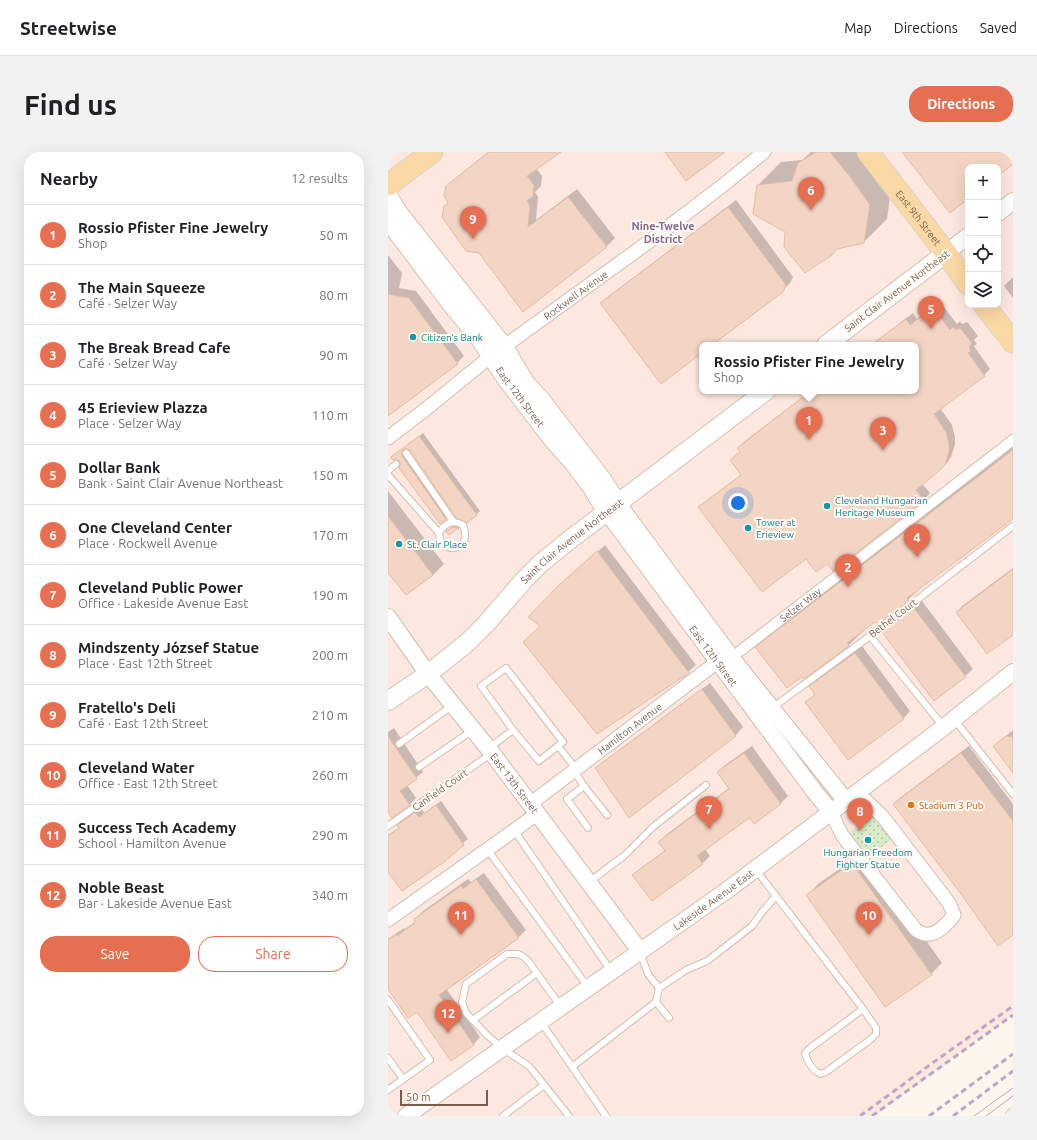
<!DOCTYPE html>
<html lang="en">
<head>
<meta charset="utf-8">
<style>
	body { margin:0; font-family:Ubuntu,sans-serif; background:#f2f2f2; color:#202124 }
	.controls { position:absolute; right:12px; top:12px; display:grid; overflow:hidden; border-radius:8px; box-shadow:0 4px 16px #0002 }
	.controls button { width:36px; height:36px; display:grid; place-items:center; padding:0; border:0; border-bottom:1px solid #e0e0e0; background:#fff; color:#202124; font:20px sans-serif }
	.scale { position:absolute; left:12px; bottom:10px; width:88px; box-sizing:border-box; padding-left:4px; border:2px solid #7a5c4d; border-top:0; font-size:11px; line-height:14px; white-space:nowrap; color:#7a5c4d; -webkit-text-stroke:3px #fffaf3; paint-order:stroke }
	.you { position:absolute; left:350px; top:351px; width:14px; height:14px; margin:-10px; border:3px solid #fff; border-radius:50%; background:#1a73e8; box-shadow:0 0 0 6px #1a73e833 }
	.badge { display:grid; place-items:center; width:26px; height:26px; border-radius:50%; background:#e76f51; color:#fff; font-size:13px; font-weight:700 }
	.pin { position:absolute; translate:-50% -33px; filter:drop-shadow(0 1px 2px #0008) }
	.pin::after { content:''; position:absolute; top:21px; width:14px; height:12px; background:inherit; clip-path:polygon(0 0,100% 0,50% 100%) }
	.popup { position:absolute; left:311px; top:190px; width:220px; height:52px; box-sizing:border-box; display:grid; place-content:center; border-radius:8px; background:#fff; filter:drop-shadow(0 1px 3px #0005); font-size:13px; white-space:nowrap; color:#757577 }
	.popup b { font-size:15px; color:#202124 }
	.popup::after { content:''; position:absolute; left:50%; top:100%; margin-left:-8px; border:8px solid transparent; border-top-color:#fff }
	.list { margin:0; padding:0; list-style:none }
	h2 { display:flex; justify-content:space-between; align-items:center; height:52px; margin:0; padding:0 16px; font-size:17px }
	h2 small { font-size:13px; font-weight:400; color:#757577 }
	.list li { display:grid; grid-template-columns:26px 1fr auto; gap:12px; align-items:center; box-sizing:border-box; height:60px; padding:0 16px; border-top:1px solid #e0e0e0 }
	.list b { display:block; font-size:15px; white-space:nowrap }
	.list p { margin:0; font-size:13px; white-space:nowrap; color:#757577 }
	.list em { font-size:13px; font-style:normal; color:#757577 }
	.actions { display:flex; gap:8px; padding:12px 16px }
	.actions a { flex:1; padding:9px 0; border:1px solid #e76f51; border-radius:16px; text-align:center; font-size:14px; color:#e76f51 }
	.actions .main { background:#e76f51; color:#fff }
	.icon { flex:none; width:22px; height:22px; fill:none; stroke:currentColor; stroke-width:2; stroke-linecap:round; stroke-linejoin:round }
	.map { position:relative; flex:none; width:625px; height:964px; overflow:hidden; border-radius:16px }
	header { display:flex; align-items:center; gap:24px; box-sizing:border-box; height:56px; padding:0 20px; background:#fff; border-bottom:1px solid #e0e0e0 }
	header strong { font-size:19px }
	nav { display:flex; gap:22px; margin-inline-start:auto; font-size:14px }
	.intro { display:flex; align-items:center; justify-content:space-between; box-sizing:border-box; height:96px; padding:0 24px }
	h1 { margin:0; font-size:28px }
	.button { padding:10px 18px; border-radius:16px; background:#e76f51; color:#fff; font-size:14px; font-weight:700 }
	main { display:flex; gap:24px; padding:0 24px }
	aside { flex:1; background:#fff; border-radius:16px; box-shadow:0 4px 16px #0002 }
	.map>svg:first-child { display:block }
	.commercial { fill:#fde8e0; fill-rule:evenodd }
	.park { fill:url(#park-dots) }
	.shadow { fill:#0003 }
	.building { fill:#f3d5c3; stroke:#e6bba3 }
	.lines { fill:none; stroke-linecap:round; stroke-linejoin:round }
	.service-casing { stroke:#d1beb0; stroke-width:8 }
	.pedestrian-casing { stroke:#d1beb0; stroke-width:12 }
	.minor-casing { stroke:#d1beb0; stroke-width:15 }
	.tertiary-casing { stroke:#d1beb0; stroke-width:18 }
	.secondary-casing { stroke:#d6c0b0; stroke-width:20 }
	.primary-casing { stroke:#dad1cd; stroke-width:23 }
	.service { stroke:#fff; stroke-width:6 }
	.pedestrian { stroke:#fff; stroke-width:10 }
	.minor { stroke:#fff; stroke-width:13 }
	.tertiary { stroke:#fff; stroke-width:16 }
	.secondary { stroke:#fff; stroke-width:18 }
	.primary { stroke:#fbd9a5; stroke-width:21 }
	.tram { stroke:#b9a8c9; stroke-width:1 }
	.rail { stroke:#b9a8c9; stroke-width:3; stroke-dasharray:6 4; stroke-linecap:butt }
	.culture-dot { fill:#0f9aa8; stroke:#fffaf3; stroke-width:1.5 }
	.food-dot { fill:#e8710a; stroke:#fffaf3; stroke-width:1.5 }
	.labels { text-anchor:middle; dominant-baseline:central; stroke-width:4; stroke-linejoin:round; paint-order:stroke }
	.street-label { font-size:10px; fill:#7a5c4d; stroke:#fffaf3 }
	.culture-label { font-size:10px; fill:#0d838f; stroke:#fffaf3; text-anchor:start }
	.food-label { font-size:10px; fill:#c56008; stroke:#fffaf3; text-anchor:start }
	.neighbourhood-label { font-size:11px; font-weight:bold; fill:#846695; stroke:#fffaf3 }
</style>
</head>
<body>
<header>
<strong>Streetwise</strong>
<nav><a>Map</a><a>Directions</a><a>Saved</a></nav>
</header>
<div class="intro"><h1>Find us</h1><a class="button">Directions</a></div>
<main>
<aside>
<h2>Nearby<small>12 results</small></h2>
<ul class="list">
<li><span class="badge">1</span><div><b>Rossio Pfister Fine Jewelry</b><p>Shop</p></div><em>50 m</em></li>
<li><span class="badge">2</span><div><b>The Main Squeeze</b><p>Café · Selzer Way</p></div><em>80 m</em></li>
<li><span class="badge">3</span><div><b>The Break Bread Cafe</b><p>Café · Selzer Way</p></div><em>90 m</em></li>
<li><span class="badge">4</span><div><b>45 Erieview Plazza</b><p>Place · Selzer Way</p></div><em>110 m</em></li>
<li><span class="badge">5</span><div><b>Dollar Bank</b><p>Bank · Saint Clair Avenue Northeast</p></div><em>150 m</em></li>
<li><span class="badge">6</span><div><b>One Cleveland Center</b><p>Place · Rockwell Avenue</p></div><em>170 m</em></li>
<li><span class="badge">7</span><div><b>Cleveland Public Power</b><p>Office · Lakeside Avenue East</p></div><em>190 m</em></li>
<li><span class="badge">8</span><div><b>Mindszenty József Statue</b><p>Place · East 12th Street</p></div><em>200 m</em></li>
<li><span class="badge">9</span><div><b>Fratello's Deli</b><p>Café · East 12th Street</p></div><em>210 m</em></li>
<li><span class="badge">10</span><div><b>Cleveland Water</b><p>Office · East 12th Street</p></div><em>260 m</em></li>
<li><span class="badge">11</span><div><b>Success Tech Academy</b><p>School · Hamilton Avenue</p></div><em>290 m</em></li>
<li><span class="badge">12</span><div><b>Noble Beast</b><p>Bar · Lakeside Avenue East</p></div><em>340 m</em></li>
</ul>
<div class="actions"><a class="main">Save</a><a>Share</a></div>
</aside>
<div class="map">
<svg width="625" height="964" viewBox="0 0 625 964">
	<defs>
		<pattern id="park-dots" width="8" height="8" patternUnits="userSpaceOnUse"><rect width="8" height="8" fill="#d8ecc9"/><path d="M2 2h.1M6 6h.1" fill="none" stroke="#b4c2a5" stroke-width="1.8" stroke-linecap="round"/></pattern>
	</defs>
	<rect width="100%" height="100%" fill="#fdf6ec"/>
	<!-- commercial -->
	<path class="commercial" d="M0 0H625V863L486 964H0ZM580 15H610V153H580ZM314 193H528V239H314Z"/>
	<!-- park -->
	<path class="park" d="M488 661 506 686 478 706 460 681Z"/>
	<!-- shadow -->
	<g class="shadow">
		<path d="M100 0H171L148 16 154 24 153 34 147 40 150 45 148 68 189 37 227 86 219 94 135 158 57 54 61 50 59 34 68 26Z"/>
		<path d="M423 0H483L504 30 499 67 476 90 398 79 370 33 393 10 414 8Z"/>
		<path d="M348 48 405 125 402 131 394 139 322 193H314V199L213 151 221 144Z"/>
		<path d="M0 103 14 121 11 136 28 139 76 204 69 211 0 262Z"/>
		<path d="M625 125V146L616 134Z"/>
		<path d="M552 150 569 172 572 169 574 172 579 170 584 176 590 184 586 188 589 192 586 194 602 217 596 223 552 256 564 273 567 285V292L563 305 559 311 534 332 542 341 536 348 439 411 418 405 311 355 318 349 354 322 343 308 353 299 350 296 357 289 423 239H528V193H483L525 161 529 167Z"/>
		<path d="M35 281 92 359 88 363 22 298 17 296 18 300 61 363 53 370 8 302Z"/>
		<path d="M625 294V365L535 433 520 448 478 476 461 493 416 525 369 495 388 477Z"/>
		<path d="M0 339 56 412 45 423 18 442 0 419Z"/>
		<path d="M66 373H73L61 382 59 379Z"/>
		<path d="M217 393 308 513 300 520 178 427Z"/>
		<path d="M625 416V481L569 460 574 454Z"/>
		<path d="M534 449 585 517 577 524 496 480 503 473Z"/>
		<path d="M474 494 522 559 515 567 418 551 428 541 423 534 430 527Z"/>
		<path d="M322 531 355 575 348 583 242 665 208 616 216 609Z"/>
		<path d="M6 576 35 620 19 633 28 646 22 652 4 664 0 659V580Z"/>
		<path d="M625 578V620L606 594Z"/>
		<path d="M364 594 400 644 392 652 362 664 317 697 322 704 315 711 246 723 253 716 278 698 271 690 279 682 341 636 330 620 337 613Z"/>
		<path d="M581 594 625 652V782L506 652 513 645Z"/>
		<path d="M53 649 80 687 55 709 0 718V683L12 675 10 673 15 668 33 656 36 661Z"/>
		<path d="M476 700 554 811 543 822 420 743 430 732Z"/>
		<path d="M96 721 138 778 130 786 59 838 92 885 85 893 29 859 0 835V787L16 776 17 777 27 770V767L35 759 80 727 83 730Z"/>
	</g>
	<!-- building -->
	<g class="building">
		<path d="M101 0H173L139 24 146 33 145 44 139 49 142 54 140 75 180 45 219 95 135 160 91 101 78 99 54 65 56 54 60 51 56 43 58 34Z"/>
		<path d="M277 0H337L298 29Z"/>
		<path d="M428 0H442L463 26 482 53 476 91 449 97 444 103 417 121 396 95 397 80 365 62 369 33 404 29 410 11Z"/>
		<path d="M514 0H625V12L610 24V15H580V47L562 61Z"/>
		<path d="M340 55 398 133 395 140 324 193H314V201L273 232 212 151Z"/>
		<path d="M0 142 21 146 70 212 0 264Z"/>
		<path d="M545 155 562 178 565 175 568 178 572 176 578 183 584 191 581 195 583 199 580 201 597 224 546 262 558 280 561 292V299L557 313 552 318 528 338 536 348 445 419 439 412 428 420 418 407 374 440 310 355 353 323 342 308 352 300 349 296 423 239H528V193H483L518 167 522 173Z"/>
		<path d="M31 284 89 363 79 371 68 366 22 298 20 297H16L14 299V304L58 367 52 372 11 316 12 313V309L9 308H5L3 305Z"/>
		<path d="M625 298V367L519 446 521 449 489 473 487 470 459 491 461 494 416 527 414 525 399 536 367 495Z"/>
		<path d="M0 364 45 423 18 443 0 421Z"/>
		<path d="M65 375 71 376 61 383 58 379Z"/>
		<path d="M209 399 301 521 209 582 135 490 152 474 140 465 170 434Z"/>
		<path d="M625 417V483L599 502 568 460Z"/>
		<path d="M526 456 578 525 546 549 494 480Z"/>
		<path d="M467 501 516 567 460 608 417 550 427 543 421 534Z"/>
		<path d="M314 537 348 584 241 666 207 616Z"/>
		<path d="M0 584 29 627 12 639 22 653 4 666 0 660Z"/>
		<path d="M618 584 625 585V621L605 594Z"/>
		<path d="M356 601 393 652 366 672 361 666 309 704 315 712 264 749 244 723 277 699 270 690 341 637 329 620Z"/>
		<path d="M573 601 625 669V783L610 794 573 742 505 652Z"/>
		<path d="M48 653 76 693 56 710 14 739 0 720V684L11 676 9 673 27 660 31 665Z"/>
		<path d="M464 711 544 823 497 855 418 743Z"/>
		<path d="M88 727 131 786 51 843 86 893 63 909 29 860 20 866 0 837V788L8 782 9 784 27 771 26 767 73 734 75 737Z"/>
	</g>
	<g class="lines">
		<!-- service casing -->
		<g class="service-casing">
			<g id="service">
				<path d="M18 301 65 369"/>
				<path d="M0 319 8 312"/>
				<path d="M0 323 51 381C52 404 86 400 75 373 64 367 57 371 51 381"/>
				<path d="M482 484 555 574"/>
				<path d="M384 556 482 484 625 374"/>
				<path d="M566 567 625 642"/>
				<path d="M11 592 65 553"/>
				<path d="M170 594 188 617"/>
				<path d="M101 596 125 578 93 534 118 516 175 590 151 609 125 578"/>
				<path d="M31 615 85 578"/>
				<path d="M186 619 196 634 179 647 200 676"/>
				<path d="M196 634 219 663"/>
				<path d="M0 674 104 601"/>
				<path d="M126 678 223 819"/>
				<path d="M99 697 200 835"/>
				<path d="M368 718 475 857 488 876V882L483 887 438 920 432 922C425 918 419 910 417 901L421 897 475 857"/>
				<path d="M201 730 237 703 265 675 318 633"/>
				<path d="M252 800 260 822 271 836 268 850 281 866"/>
				<path d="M271 836 298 818 319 809 364 774 374 760 388 744"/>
				<path d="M0 848 42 908 0 938"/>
				<path d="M173 855 141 810 136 805 130 802H119L78 832 74 850 78 861 99 883 115 897 141 914 181 964"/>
				<path d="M85 868 149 821"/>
				<path d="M153 870 218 964"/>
				<path d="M0 906 15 927"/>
				<path d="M184 915 268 850"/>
				<path d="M115 964 156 933"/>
			</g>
		</g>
		<!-- pedestrian casing -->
		<g class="pedestrian-casing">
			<g id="pedestrian">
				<path id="s1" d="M352 499 625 288"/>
			</g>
		</g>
		<!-- minor casing -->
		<g class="minor-casing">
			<g id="minor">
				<path id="s2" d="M0 286 38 257 103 204 266 86 334 34 376 0"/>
				<path id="s3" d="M142 652 337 504"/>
				<path d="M443 660 454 683 528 778C530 779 534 782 537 782 548 784 560 771 566 763L561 751 495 665 469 640"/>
				<path d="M0 768 149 662"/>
				<path d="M624 964 625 963"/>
			</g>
		</g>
		<!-- tertiary casing -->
		<g class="tertiary-casing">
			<g id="tertiary">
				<path d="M610 61 625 49"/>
				<path d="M558 101 580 84"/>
				<path d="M230 352 349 513 458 649"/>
				<path id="s4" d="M219 360 426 639 443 660"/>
				<path id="s5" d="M0 465 40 522 104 601 252 799"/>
				<path id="s6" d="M18 964 338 739 556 575 625 520"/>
			</g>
		</g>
		<!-- secondary casing -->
		<g class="secondary-casing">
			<g id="secondary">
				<path d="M0 44 12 63 116 195 138 232 152 247 213 326 230 352"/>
				<path id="s7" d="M0 68 65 154 93 188 117 225 166 289 185 310 203 334 219 360"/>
				<path d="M438 193 558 101"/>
				<path id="s8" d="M0 549 40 522 80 490 98 472 136 428 153 411 184 386 378 239"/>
			</g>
		</g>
		<!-- primary casing -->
		<g class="primary-casing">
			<g id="primary">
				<path id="s9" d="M480 0 558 101 580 132"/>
				<path d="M0 33 44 0"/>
				<path d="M596 153 625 190"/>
			</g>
		</g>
		<!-- service -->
		<use href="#service" class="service"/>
		<!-- pedestrian -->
		<use href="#pedestrian" class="pedestrian"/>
		<!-- minor -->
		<use href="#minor" class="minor"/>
		<!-- tertiary -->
		<use href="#tertiary" class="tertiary"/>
		<!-- secondary -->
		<use href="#secondary" class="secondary"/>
		<!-- primary -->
		<use href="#primary" class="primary"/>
		<!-- tram -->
		<g class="tram">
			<path d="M586 964 625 936"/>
			<path d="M598 964 625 944"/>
		</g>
		<!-- rail -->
		<g class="rail">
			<path d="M472 964 543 912 625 854"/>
			<path d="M484 964 625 863"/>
			<path d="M541 964 625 902"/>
			<path d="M565 964 625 919"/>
		</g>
	</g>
	<!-- markers -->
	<g class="culture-dot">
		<circle cx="25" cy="185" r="4"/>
		<circle cx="439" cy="354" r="4"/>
		<circle cx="360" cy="376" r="4"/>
		<circle cx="11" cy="392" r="4"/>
		<circle cx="480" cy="688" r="4"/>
	</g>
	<circle class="food-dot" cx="523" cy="653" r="4"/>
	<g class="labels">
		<!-- street labels -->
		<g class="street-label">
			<text stroke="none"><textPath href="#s9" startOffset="83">East 9th Street</textPath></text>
			<text transform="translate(509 139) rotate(-37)">Saint Clair Avenue Northeast</text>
			<text stroke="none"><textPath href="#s2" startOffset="236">Rockwell Avenue</textPath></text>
			<text stroke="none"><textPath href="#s7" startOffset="221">East 12th Street</textPath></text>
			<text stroke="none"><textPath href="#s8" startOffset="245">Saint Clair Avenue Northeast</textPath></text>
			<text stroke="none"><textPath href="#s1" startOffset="76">Selzer Way</textPath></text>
			<text transform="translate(505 466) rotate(-37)">Bethel Court</text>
			<text stroke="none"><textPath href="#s4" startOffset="179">East 12th Street</textPath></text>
			<text stroke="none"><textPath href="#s3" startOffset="125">Hamilton Avenue</textPath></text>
			<text stroke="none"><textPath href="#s5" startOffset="209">East 13th Street</textPath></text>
			<text transform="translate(52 638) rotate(-35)">Canfield Court</text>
			<text stroke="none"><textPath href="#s6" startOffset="376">Lakeside Avenue East</textPath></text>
		</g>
		<!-- culture labels -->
		<g class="culture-label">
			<text x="33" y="185">Citizen's Bank</text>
			<text x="447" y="348">Cleveland Hungarian<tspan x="447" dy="12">Heritage Museum</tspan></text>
			<text x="368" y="370">Tower at<tspan x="368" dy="12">Erieview</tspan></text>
			<text x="19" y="392">St. Clair Place</text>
			<text x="480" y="700" text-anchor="middle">Hungarian Freedom<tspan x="480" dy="12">Fighter Statue</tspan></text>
		</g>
		<!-- food labels -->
		<g class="food-label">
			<text x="531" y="653">Stadium 3 Pub</text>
		</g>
		<!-- neighbourhood labels -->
		<g class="neighbourhood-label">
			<text x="275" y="74">Nine-Twelve<tspan x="275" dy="13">District</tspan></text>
		</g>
	</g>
</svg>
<div class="controls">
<button>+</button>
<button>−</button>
<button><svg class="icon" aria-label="locate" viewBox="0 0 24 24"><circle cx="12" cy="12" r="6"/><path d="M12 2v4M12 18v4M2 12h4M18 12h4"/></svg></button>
<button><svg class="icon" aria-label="layers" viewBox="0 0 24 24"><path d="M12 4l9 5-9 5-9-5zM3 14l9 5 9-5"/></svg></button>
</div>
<div class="scale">50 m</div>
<div class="you"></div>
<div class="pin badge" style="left:421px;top:288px">1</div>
<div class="popup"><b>Rossio Pfister Fine Jewelry</b>Shop</div>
<div class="pin badge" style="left:460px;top:435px">2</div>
<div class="pin badge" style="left:495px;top:298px">3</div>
<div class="pin badge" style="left:529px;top:405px">4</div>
<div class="pin badge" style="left:543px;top:177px">5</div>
<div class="pin badge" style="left:423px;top:58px">6</div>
<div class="pin badge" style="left:321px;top:677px">7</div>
<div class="pin badge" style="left:472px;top:679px">8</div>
<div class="pin badge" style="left:85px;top:87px">9</div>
<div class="pin badge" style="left:481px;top:783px">10</div>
<div class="pin badge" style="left:73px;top:783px">11</div>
<div class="pin badge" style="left:60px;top:881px">12</div>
</div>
</main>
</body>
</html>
